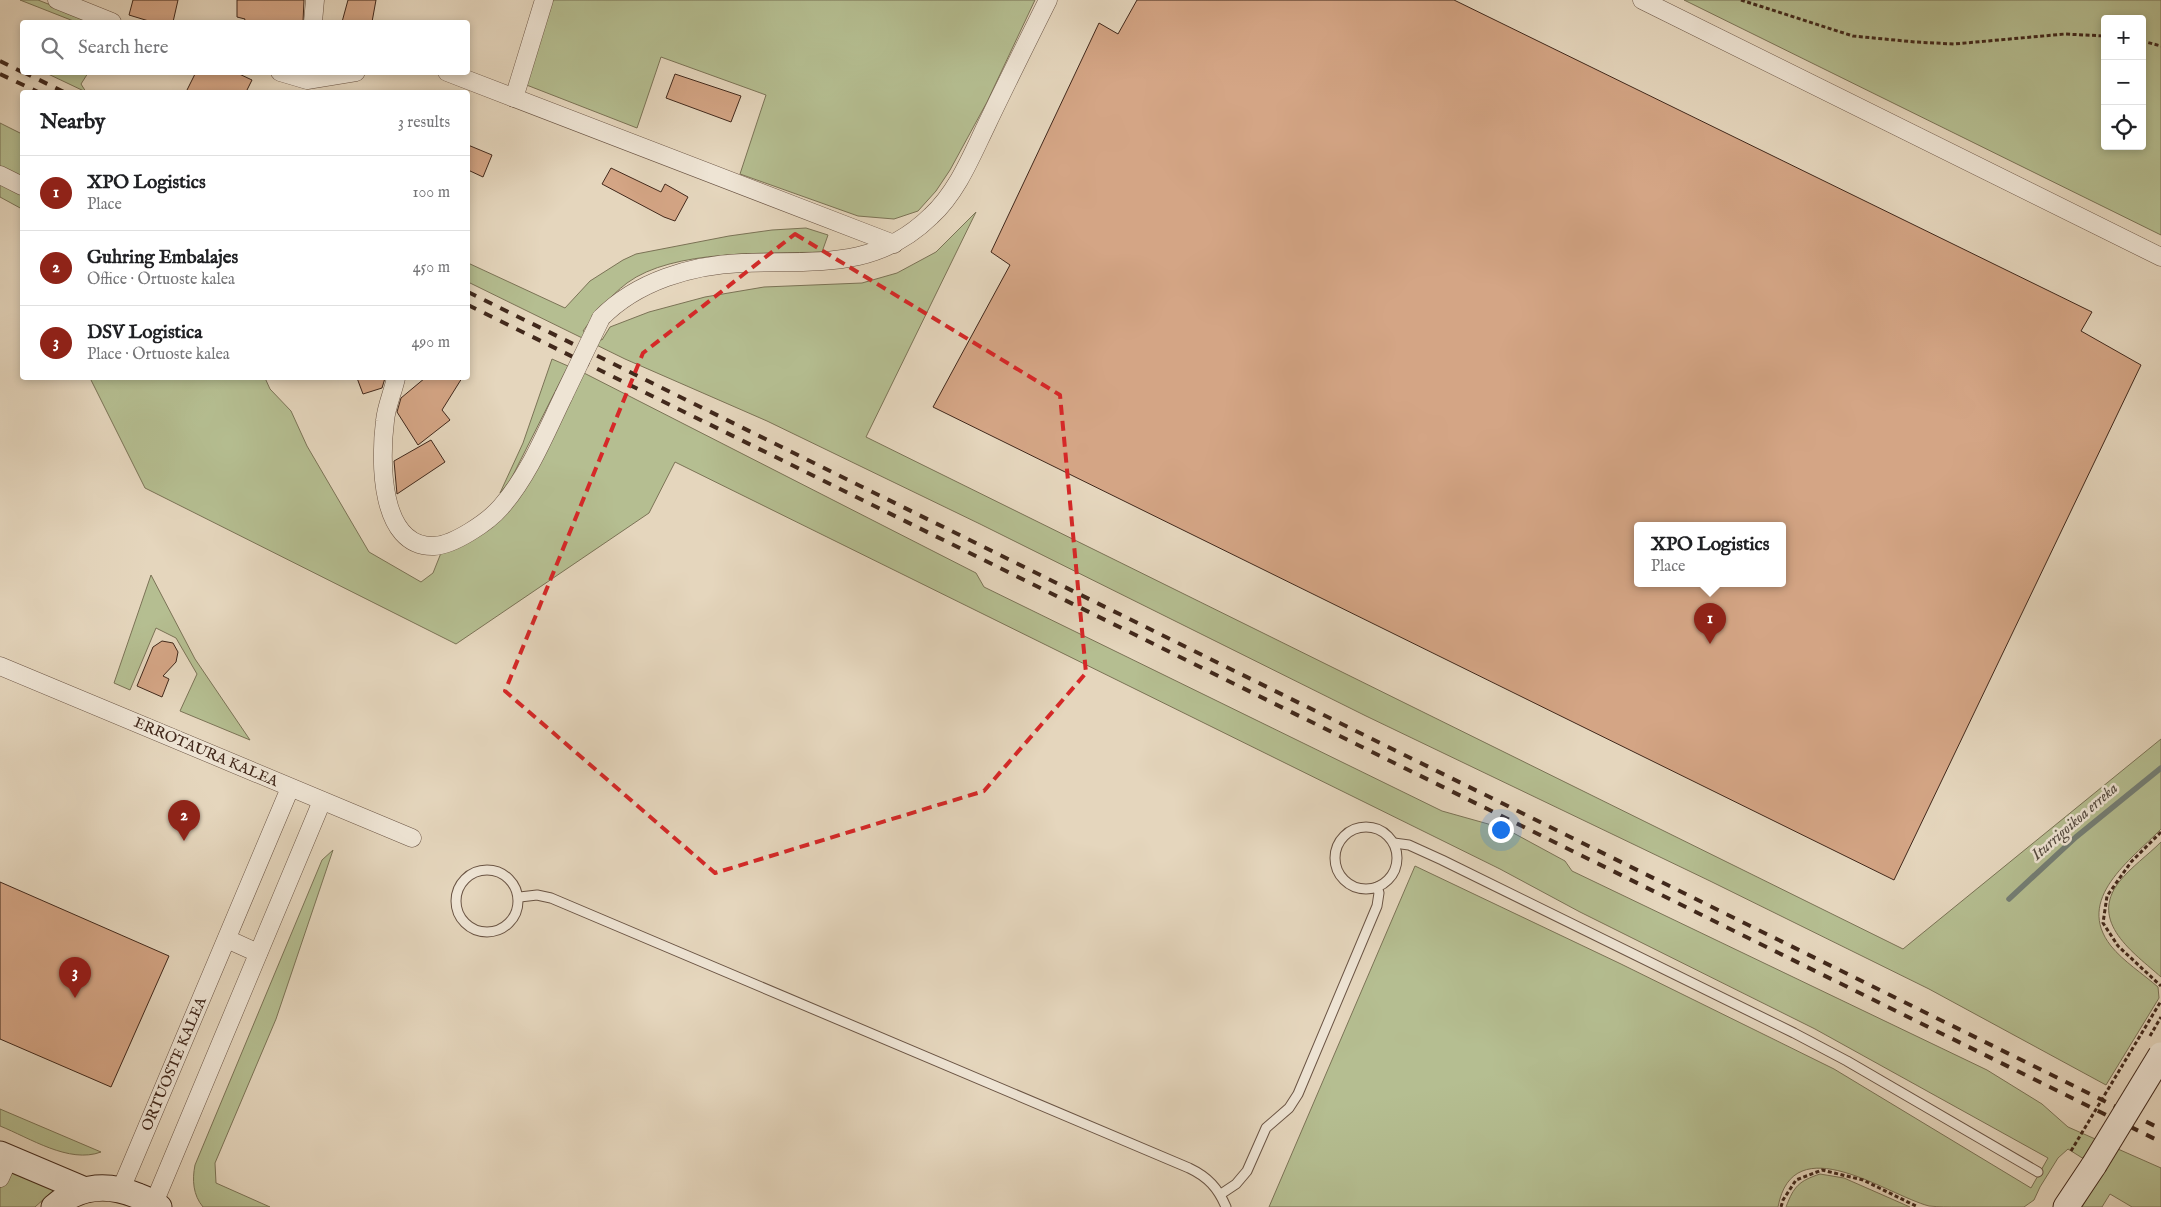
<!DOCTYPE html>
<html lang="en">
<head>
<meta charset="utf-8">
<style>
	body { margin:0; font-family:"IM FELL English",serif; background:#f6f6f6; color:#202124 }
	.controls { position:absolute; right:15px; top:15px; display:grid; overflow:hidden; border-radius:5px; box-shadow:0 2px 8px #0003 }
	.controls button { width:45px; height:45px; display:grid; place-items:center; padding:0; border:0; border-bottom:1px solid #e0e0e0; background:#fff; color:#202124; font:25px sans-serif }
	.you { position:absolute; left:1500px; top:829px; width:18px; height:18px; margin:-12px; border:4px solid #fff; border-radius:50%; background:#1a73e8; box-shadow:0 0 0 8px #1a73e833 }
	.badge { display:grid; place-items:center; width:32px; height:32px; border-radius:50%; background:#8f2418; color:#fff; font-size:16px; font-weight:700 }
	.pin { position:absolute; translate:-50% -41px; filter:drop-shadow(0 1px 2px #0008) }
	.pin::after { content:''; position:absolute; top:26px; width:18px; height:15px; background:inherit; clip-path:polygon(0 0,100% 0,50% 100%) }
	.popup { position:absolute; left:1634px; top:522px; width:152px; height:65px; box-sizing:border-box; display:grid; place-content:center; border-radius:5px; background:#fff; filter:drop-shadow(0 1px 4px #0005); font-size:16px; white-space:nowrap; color:#757577 }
	.popup b { font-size:19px; color:#202124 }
	.popup::after { content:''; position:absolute; left:50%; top:100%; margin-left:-10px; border:10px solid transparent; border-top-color:#fff }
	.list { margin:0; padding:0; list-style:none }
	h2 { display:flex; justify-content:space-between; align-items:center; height:65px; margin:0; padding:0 20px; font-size:21px }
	h2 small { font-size:16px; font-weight:400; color:#757577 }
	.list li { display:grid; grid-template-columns:32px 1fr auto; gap:15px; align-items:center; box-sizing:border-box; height:75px; padding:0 20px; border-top:1px solid #e0e0e0 }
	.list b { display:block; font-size:19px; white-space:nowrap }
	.list p { margin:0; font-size:16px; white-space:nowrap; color:#757577 }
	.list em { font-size:16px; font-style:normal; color:#757577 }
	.icon { flex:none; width:28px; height:28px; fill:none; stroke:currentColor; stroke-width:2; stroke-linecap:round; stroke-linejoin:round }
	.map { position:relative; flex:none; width:2161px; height:1207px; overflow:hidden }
	.search { position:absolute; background:#fff; box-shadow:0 2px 8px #0003; left:20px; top:20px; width:450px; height:55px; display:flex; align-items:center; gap:12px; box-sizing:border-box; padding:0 18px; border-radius:5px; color:#757577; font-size:19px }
	.panel { position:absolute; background:#fff; box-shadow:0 2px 8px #0003; left:20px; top:90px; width:450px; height:290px; border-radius:5px }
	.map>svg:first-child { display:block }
	.green { fill:#b5be91; stroke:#7b7356; fill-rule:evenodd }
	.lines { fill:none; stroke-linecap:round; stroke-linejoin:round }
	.stream { stroke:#747f76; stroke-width:5.5 }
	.building { fill:#d4a585; stroke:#41281b; fill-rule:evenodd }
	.lane-casing { stroke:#6a5444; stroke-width:11 }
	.street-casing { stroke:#6a5444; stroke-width:19 }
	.secondary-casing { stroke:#41281b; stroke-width:27 }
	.path { stroke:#41281b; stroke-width:3; stroke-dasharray:4 2.5; stroke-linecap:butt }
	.lane { stroke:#eee4d4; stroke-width:9 }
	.street { stroke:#eee4d4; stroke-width:18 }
	.secondary { stroke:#eee4d4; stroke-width:25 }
	.rail { stroke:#41281b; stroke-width:4; stroke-dasharray:9 9; stroke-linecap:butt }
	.street-bridge-casing { stroke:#6a5444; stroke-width:19; stroke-linecap:butt }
	.secondary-bridge-casing { stroke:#41281b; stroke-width:27; stroke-linecap:butt }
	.path-bridge { stroke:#41281b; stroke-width:3; stroke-dasharray:4 2.5; stroke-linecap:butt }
	.street-bridge { stroke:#eee4d4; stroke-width:18 }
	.secondary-bridge { stroke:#eee4d4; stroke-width:25 }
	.marked { fill:none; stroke:#d62828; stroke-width:4; stroke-dasharray:10 6; stroke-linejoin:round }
	.labels { text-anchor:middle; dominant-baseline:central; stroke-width:5; stroke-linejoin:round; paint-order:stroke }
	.street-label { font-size:15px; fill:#41281b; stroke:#eee4d4 }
	.water-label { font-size:16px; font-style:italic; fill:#564c41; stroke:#eee4d4 }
</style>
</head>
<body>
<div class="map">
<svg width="2161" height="1207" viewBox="0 0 2161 1207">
	<rect width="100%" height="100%" fill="#e5d6bd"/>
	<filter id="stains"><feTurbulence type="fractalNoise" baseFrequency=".004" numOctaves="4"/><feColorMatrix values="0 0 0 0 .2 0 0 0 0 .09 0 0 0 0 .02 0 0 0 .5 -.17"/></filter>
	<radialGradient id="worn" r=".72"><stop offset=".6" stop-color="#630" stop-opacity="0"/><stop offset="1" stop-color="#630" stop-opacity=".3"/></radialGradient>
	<!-- green -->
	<g class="green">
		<path d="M20 0H38L94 22H76Z"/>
		<path d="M542 0H1035L987 102 950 170 936 191 918 211 894 219 858 216 740 174 766 95 661 57 637 128 524 84Z"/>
		<path d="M1684 0H2161V235ZM2105 19H2142V146H2105Z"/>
		<path d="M46 73H88L81 84 86 92Z"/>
		<path d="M0 123 22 134V180L0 168Z"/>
		<path d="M0 181 22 192V209L0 197Z"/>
		<path d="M976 212 866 437 1903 949 2161 739V829C2131 860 2074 899 2111 946 2123 961 2143 974 2158 987L2159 998 2106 1085 1929 989 1710 881 1366 716 980 524 767 421 625 359 468 282V263L565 308 590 281 623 260 636 254 729 236 772 230 806 228 828 235 822 252C766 254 673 249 627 283 609 297 596 313 583 331L602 340 610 327 649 312 705 297 764 287 862 283 897 273 936 252Z"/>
		<path d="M552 359 568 366 510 481 500 493 523 443Z"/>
		<path d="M584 373 976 573 984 587 1442 811 1506 829 1565 861 1572 871 1987 1070 2042 1104 2068 1127 2161 1168V1207H2132L2110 1194 2102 1207H2082L2103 1171 2068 1149 2058 1158 2040 1187 2034 1200 2024 1207C2002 1207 1981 1207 1959 1207 1949 1207 1938 1207 1929 1206 1887 1195 1793 1126 1778 1207H1269L1415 866 1621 964 1834 1069 2031 1188 2048 1158 1815 1029 1580 912 1500 869 675 462 649 513 456 644 145 488 90 378H265L270 389 291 411 307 446 369 552 421 582 433 573 441 553 486 529Z"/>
		<path d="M151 575 195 659 250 740 180 711 197 674 176 638 156 628 130 690 114 683Z"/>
		<path d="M2161 842V977C2134 953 2088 922 2119 882 2131 867 2148 855 2161 842Z"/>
		<path d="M333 850 276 1019 215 1163 216 1183 270 1207H203C193 1195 192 1180 195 1165L322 860Z"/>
		<path d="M0 1109 101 1152C69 1164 30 1138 0 1126Z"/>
		<path d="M8 1169 55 1189 35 1207H0V1188Z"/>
		<path d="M1820 1174 1844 1178 1910 1207H1786C1794 1186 1799 1181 1820 1174Z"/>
	</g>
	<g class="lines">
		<!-- stream -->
		<path class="stream" d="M2009 899 2076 837 2161 768"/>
	</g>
	<!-- building -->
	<g class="building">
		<path d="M133 0H178L173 22H152L129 15Z"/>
		<path d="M237 0H304L303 22H244L245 19 237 17Z"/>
		<path d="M348 0H376L372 22H342Z"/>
		<path d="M1137 0H1454L2092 312 2081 331 2141 365 1894 880 933 407 1010 265 991 252 1099 23 1118 34ZM1638 525H1782V583H1638Z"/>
		<path d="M196 72H235L252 80 246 92H186Z"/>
		<path d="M675 74 741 96 731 122 666 98Z"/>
		<path d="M468 145 492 155 483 177 468 170Z"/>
		<path d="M611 168 661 192 665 184 688 197 675 221 664 217 602 184Z"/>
		<path d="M357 378H385L382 388 363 394Z"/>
		<path d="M425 378H462L442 410 450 420 418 445 397 412 401 398Z"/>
		<path d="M431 440 445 462 397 494 394 461Z"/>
		<path d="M162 641 173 643 178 652 176 662 163 676 169 679 162 697 137 686 153 647Z"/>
		<path d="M0 882 169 956 111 1087 0 1039Z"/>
	</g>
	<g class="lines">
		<!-- lane casing -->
		<g class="lane-casing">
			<g id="lane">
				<circle cx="1366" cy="858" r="31"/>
				<path d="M1394 843 1409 845 1442 860 1794 1033 1847 1061 2038 1172"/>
				<circle cx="487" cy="901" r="31"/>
				<path d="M520 897 537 895 551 898 1189 1168C1208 1177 1218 1188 1226 1207"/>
				<path d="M1221 1194 1236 1184 1247 1171 1266 1128 1289 1108 1298 1094 1377 906 1379 893 1377 887"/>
			</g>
		</g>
		<!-- street casing -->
		<g class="street-casing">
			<g id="street">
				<path d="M57 0 112 22"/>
				<path d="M1642 0 2161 257"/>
				<path d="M313 22 315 0"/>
				<path d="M280 72 307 80 356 72"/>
				<path d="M447 72 894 244"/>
				<path d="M514 98 544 0"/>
				<path d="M0 175 22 186"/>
				<path d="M601 318C637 281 692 265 742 263 814 260 875 271 931 216 957 192 971 157 986 126 1006 84 1027 42 1048 0"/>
				<path d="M396 378C393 392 386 407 385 421 380 459 379 548 434 546 454 545 488 522 501 507 529 475 546 432 564 395"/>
				<path d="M0 666 412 838"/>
				<path d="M227 939 258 953"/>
				<path d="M0 1178 9 1158"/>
				<path d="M121 1189 290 788"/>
				<path d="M154 1203 322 801"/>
			</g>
		</g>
		<!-- secondary casing -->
		<g class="secondary-casing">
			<g id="secondary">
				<path d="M0 1154 85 1190"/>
				<path d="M54 1207C80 1185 108 1183 138 1196 146 1199 153 1202 159 1207"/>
				<path d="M2066 1207 2094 1165"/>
			</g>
		</g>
		<!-- path -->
		<g class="path">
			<path d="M1741 0 1853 36 1915 42 1954 44 2065 34 2105 36"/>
			<path d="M2142 41 2161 46"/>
			<path d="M2161 832 2131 862 2107 896 2103 923 2118 946 2161 986"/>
			<path d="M1781 1207 1783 1200 1796 1180 1822 1170 1863 1180 1918 1207"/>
		</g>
		<!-- lane -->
		<use href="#lane" class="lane"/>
		<!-- street -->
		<use href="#street" class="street"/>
		<!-- secondary -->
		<use href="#secondary" class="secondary"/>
		<!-- rail -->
		<g class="rail">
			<path d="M0 61 22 72"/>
			<path d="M23 72 64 92"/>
			<path d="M0 74 38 92"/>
			<path d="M468 292 2161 1129"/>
			<path d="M468 305 2161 1142"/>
		</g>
		<!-- street-bridge casing -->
		<g class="street-bridge-casing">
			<path id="street-bridge" d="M564 395 601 318"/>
		</g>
		<!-- secondary-bridge casing -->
		<g class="secondary-bridge-casing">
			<path id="secondary-bridge" d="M2094 1165 2161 1055"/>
		</g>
		<!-- path-bridge -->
		<g class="path-bridge">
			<path d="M2150 1036 2161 1017"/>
			<path d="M2071 1151 2161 1001"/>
		</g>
		<!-- street-bridge -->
		<use href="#street-bridge" class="street-bridge"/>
		<!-- secondary-bridge -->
		<use href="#secondary-bridge" class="secondary-bridge"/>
	</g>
	<!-- marked area -->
	<path class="marked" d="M795 234 1060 395 1086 673 984 791 715 873 505 691 643 353Z"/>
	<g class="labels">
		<!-- street labels -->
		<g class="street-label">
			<text transform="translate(206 752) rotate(23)">ERROTAURA KALEA</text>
			<text transform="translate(174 1064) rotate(-67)">ORTUOSTE KALEA</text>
		</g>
		<!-- water labels -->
		<g class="water-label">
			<text transform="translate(2075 822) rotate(-41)">Iturrigoikoa erreka</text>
		</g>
	</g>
	<rect width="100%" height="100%" filter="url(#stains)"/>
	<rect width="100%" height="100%" fill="url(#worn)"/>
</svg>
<div class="controls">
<button>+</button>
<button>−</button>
<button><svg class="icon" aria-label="locate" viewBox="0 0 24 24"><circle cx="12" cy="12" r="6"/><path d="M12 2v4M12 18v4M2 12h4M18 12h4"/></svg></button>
</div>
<div class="you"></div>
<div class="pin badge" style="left:1710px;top:644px">1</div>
<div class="popup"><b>XPO Logistics</b>Place</div>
<div class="pin badge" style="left:184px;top:841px">2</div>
<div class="pin badge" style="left:75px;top:998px">3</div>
<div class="search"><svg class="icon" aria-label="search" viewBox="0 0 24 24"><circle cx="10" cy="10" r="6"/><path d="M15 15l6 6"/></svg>Search here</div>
<section class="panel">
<h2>Nearby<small>3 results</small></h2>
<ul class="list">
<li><span class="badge">1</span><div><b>XPO Logistics</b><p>Place</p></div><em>100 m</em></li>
<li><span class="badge">2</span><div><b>Guhring Embalajes</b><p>Office · Ortuoste kalea</p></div><em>450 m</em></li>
<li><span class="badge">3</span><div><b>DSV Logistica</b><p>Place · Ortuoste kalea</p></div><em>490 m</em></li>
</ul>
</section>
</div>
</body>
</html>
